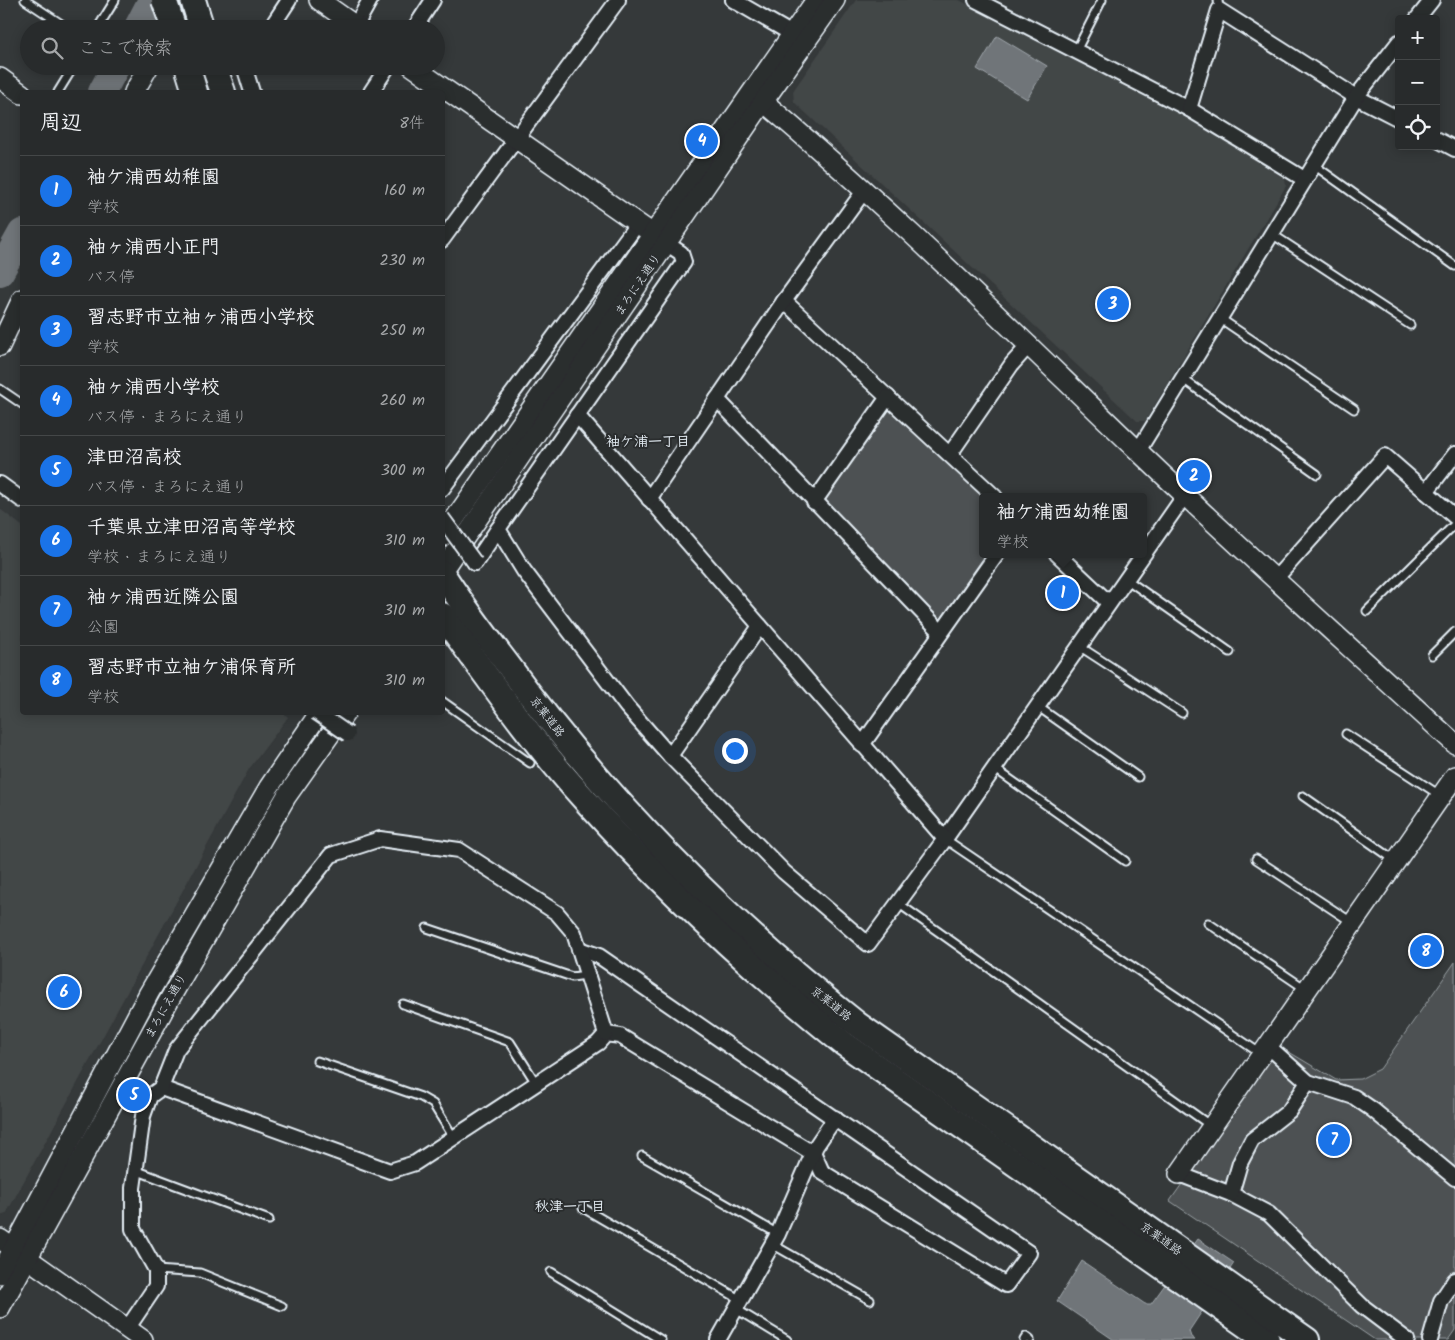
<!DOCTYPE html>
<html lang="ja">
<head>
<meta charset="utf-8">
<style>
	body { margin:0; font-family:Kalam,"Klee One",sans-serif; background:#303334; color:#f1f3f6 }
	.controls { position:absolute; right:15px; top:15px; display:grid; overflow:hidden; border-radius:5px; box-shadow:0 2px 12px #0003 }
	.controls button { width:45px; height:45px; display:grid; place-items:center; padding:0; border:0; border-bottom:1px solid #444748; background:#282b2c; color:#f1f3f6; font:25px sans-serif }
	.you { position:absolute; left:734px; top:750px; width:18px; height:18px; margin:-12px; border:4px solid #fff; border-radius:50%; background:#1a73e8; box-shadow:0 0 0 8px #1a73e833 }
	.badge { display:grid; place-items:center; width:32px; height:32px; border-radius:50%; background:#1a73e8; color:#fff; font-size:16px; font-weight:700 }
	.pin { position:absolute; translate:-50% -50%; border:2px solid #fff; box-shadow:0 1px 5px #0006 }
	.popup { position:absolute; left:979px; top:493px; width:168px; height:65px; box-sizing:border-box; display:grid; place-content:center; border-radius:5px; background:#282b2c; filter:drop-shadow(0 1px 4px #0005); font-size:16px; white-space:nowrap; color:#a5a7a9 }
	.popup b { font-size:19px; color:#f1f3f6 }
	.popup::after { content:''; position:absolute; left:50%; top:100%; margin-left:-10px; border:10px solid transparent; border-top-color:#282b2c }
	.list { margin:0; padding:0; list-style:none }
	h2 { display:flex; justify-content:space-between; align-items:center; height:65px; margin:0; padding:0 20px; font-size:21px }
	h2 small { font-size:16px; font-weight:400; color:#a5a7a9 }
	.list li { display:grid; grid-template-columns:32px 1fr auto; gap:15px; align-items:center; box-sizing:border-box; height:70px; padding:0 20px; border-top:1px solid #444748 }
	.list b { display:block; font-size:19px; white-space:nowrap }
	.list p { margin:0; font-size:16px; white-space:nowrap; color:#a5a7a9 }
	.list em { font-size:16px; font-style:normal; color:#a5a7a9 }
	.icon { flex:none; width:28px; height:28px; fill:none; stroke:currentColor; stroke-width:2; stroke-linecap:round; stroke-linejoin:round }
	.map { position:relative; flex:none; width:1455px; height:1340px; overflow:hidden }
	.search { position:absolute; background:#282b2c; box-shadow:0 2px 12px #0003; left:20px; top:20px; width:425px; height:55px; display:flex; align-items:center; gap:12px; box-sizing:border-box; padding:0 18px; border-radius:28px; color:#a5a7a9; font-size:19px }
	.panel { position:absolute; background:#282b2c; box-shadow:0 2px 12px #0003; left:20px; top:90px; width:425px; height:625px; border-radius:5px }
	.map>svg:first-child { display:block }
	.built { fill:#424647 }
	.green { fill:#4d5152; stroke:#9aa1a5 }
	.water { fill:#707579; stroke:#a0a7ac }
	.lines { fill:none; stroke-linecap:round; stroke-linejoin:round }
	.river { stroke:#707579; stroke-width:28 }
	.lane-casing { stroke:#e8f1f8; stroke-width:11 }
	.street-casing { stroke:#e8f1f8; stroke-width:18 }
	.secondary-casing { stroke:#e8f1f8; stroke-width:22 }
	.highway-casing { stroke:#e8f1f8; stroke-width:28 }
	.lane { stroke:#2a2d2e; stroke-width:7 }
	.street { stroke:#2a2d2e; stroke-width:14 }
	.secondary { stroke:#2a2d2e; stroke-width:19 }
	.highway { stroke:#2a2d2e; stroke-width:24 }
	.street-bridge-casing { stroke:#e8f1f8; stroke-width:18; stroke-linecap:butt }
	.highway-bridge-casing { stroke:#e8f1f8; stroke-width:28; stroke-linecap:butt }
	.street-bridge { stroke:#2a2d2e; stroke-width:14 }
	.highway-bridge { stroke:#2a2d2e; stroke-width:24 }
	.labels { text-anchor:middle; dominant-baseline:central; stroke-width:4; stroke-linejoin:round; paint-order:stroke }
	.street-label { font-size:12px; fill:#e8f1f8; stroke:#2a2d2e }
	.neighbourhood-label { font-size:14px; font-weight:bold; fill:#e8f1f8; stroke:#2a2d2e }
</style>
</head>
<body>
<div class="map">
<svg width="1455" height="1340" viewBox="0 0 1455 1340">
	<rect width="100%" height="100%" fill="#35393a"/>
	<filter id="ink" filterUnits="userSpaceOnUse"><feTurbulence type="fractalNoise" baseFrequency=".02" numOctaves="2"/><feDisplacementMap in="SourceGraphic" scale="10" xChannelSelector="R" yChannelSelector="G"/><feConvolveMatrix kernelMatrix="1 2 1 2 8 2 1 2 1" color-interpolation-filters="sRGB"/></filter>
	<g filter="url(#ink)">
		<!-- built -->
		<g class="built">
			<path d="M856 0H959L1186 114 1285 179 1286 186 1145 421H1137L794 102 793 91Z"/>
			<path d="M0 509 22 526V712H282L288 717 249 769 6 1214 0 1216Z"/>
		</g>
		<!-- green -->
		<g class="green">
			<path d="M888 406 986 497H983V554H986L938 623 821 500Z"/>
			<path d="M1455 962V1330L1448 1340H1375L1170 1201 1279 1046 1336 1080 1360 1079 1380 1069Z"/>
		</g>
		<!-- water -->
		<g class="water">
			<path d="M997 36 1047 66 1027 99 977 69Z"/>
			<path d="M1198 1239 1234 1263 1189 1331 1191 1337 1195 1340H1114L1057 1301 1082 1261 1145 1304H1151Z"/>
		</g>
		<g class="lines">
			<!-- river -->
			<g class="river">
				<path d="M137 29 152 0"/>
				<path d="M102 92 116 66"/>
				<path d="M0 272 22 233"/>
			</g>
			<!-- lane casing -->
			<g class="lane-casing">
				<g id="lane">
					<path d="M25 0 69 29"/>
					<path d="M1218 0 1219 10"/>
					<path d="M97 29 115 0"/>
					<path d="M1076 51 1102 0"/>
					<path d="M58 92 74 66"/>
					<path d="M1314 165 1455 266"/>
					<path d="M1272 234 1410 325"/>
					<path d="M1221 319 1354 409"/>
					<path d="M1183 379 1317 474"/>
					<path d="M0 389 22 404"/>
					<path d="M1126 579 1230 652"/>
					<path d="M1367 611 1455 524"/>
					<path d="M1079 646 1182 713"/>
					<path d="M1432 655 1455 632"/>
					<path d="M442 701 530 763"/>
					<path d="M1037 706 1138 777"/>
					<path d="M1346 734 1441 796"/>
					<path d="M994 768 1125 861"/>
					<path d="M1303 796 1396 861"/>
					<path d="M945 839 1261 1054"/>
					<path d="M1256 859 1353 923"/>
					<path d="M898 903 1211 1126"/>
					<path d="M1208 923 1307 990"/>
					<path d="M427 928 572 977 586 975"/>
					<path d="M403 1004 510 1042 536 1083"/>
					<path d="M317 1061 421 1097 433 1104 454 1138"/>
					<path d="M642 1156 778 1234"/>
					<path d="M135 1170 269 1220"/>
					<path d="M583 1208 741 1300"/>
					<path d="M772 1244 870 1300"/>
					<path d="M156 1270 200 1273 282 1306"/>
					<path d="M551 1272 661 1340"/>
					<path d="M736 1309 787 1340"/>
					<path d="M1024 1340 1026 1337 1030 1340"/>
				</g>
			</g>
			<!-- street casing -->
			<g class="street-casing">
				<g id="street">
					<path d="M733 0 799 38"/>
					<path d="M976 0 1189 109 1304 179"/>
					<path d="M1417 19 1432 0"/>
					<path d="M356 25 370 0"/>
					<path d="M270 29 289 0"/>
					<path d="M414 29 433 0"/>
					<path d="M244 66 252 92"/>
					<path d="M371 92 388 66"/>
					<path d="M1189 109 1219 10 1356 97 1399 119"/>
					<path d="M1436 139 1455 149"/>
					<path d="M442 240 618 0"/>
					<path d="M666 243 681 253 684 262 498 529 524 571 627 707 670 756 784 872 868 944 945 839 1185 495"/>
					<path d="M784 301 995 497"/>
					<path d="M717 399 941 632"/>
					<path d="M577 415 945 839"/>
					<path d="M1138 451 1356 97 1399 42"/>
					<path d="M950 454 1012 364 1030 344"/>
					<path d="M0 484 22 500"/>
					<path d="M442 489 638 223"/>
					<path d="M1426 492 1455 454"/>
					<path d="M649 499 784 301 864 191"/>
					<path d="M814 502 888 397"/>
					<path d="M1057 554 1109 603"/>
					<path d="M475 563 498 529"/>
					<path d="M1276 578 1385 456 1455 517"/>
					<path d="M862 745 997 554"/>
					<path d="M670 756 760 626"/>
					<path d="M1268 1046 1308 1082 1354 1097 1373 1110 1455 1178"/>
					<path d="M161 1088 390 1171 415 1163 598 1043 606 1034 620 1036 814 1154 822 1172 1006 1285 1029 1253 599 956 579 949"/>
					<path d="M1179 1174 1231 1194 1269 1214 1362 1306 1407 1340"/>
					<path d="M1231 1194 1240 1163 1252 1140 1289 1111 1308 1082"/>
					<path d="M127 1329 156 1286V1270L133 1229V1188L143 1116 150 1096 161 1088 176 1050 331 855 380 839 459 850 557 913 574 933 606 1034"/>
					<path d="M718 1340 778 1234 816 1146 835 1118"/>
					<path d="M1430 1340 1441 1301 1455 1280"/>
				</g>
			</g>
			<!-- secondary casing -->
			<g class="secondary-casing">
				<g id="secondary">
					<path d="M319 0 360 29"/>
					<path d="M412 66 663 241"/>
					<path d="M0 78 22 94"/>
					<path d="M134 92 149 66"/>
					<path d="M753 93C887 205 1011 329 1137 450 1241 550 1349 646 1455 744"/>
					<path d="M0 346 22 299"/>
					<path d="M442 537 816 0"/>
					<path d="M442 571 763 102 835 0"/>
					<path d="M1179 1174 1455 776"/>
					<path d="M0 1239 143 1340"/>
					<path d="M0 1274 149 993 269 787 320 712"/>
					<path d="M0 1308 168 1002 286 797 346 712"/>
				</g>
			</g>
			<!-- highway casing -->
			<g class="highway-casing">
				<g id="highway">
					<path d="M193 0 202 29"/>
					<path d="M187 66 195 92"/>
					<path d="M214 66 223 92"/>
					<path d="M442 573C462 605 485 635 508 665 607 801 725 920 857 1024L1307 1340"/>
					<path d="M442 615C488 678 534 744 586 801 665 889 752 969 843 1043L1267 1340"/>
				</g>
			</g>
			<!-- lane -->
			<use href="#lane" class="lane"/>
			<!-- street -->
			<use href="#street" class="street"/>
			<!-- secondary -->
			<use href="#secondary" class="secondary"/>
			<!-- highway -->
			<use href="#highway" class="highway"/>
			<!-- street-bridge casing -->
			<g class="street-bridge-casing">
				<g id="street-bridge">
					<path d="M442 518 475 563"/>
					<path d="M316 712 348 734"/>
				</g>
			</g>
			<!-- highway-bridge casing -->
			<g class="highway-bridge-casing">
				<path id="highway-bridge" d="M164 0 174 29"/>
			</g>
			<!-- street-bridge -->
			<use href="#street-bridge" class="street-bridge"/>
			<!-- highway-bridge -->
			<use href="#highway-bridge" class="highway-bridge"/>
		</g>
	</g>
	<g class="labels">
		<!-- street labels -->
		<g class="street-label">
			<text transform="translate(638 285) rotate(-56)">まろにえ通り</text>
			<text transform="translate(547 717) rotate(52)">京葉道路</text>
			<text transform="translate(831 1004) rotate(38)">京葉道路</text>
			<text transform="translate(166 1006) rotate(-61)">まろにえ通り</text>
			<text transform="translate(1161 1239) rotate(35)">京葉道路</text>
		</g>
		<!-- neighbourhood labels -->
		<g class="neighbourhood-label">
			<text x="648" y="442">袖ケ浦一丁目</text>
			<text x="570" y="1207">秋津一丁目</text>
		</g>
	</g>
</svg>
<div class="controls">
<button>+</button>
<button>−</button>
<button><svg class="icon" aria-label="locate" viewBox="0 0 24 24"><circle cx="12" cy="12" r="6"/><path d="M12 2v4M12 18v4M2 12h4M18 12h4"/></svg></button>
</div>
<div class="you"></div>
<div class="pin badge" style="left:1063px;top:593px">1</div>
<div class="popup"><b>袖ケ浦西幼稚園</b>学校</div>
<div class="pin badge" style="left:1194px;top:476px">2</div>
<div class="pin badge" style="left:1113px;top:304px">3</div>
<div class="pin badge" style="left:702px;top:141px">4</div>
<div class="pin badge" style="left:134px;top:1095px">5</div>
<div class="pin badge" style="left:64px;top:992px">6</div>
<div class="pin badge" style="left:1334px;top:1140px">7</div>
<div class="pin badge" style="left:1426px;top:951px">8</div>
<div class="search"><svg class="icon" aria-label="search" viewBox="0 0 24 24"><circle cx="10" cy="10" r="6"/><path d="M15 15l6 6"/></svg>ここで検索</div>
<section class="panel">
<h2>周辺<small>8件</small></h2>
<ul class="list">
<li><span class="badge">1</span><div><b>袖ケ浦西幼稚園</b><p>学校</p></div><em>160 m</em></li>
<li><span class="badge">2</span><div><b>袖ヶ浦西小正門</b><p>バス停</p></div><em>230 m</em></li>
<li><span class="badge">3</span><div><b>習志野市立袖ヶ浦西小学校</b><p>学校</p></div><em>250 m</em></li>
<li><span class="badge">4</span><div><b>袖ヶ浦西小学校</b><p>バス停 · まろにえ通り</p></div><em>260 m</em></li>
<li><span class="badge">5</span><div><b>津田沼高校</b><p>バス停 · まろにえ通り</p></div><em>300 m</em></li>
<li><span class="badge">6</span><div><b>千葉県立津田沼高等学校</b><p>学校 · まろにえ通り</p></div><em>310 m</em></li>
<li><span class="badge">7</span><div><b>袖ヶ浦西近隣公園</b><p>公園</p></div><em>310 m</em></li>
<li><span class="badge">8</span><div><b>習志野市立袖ケ浦保育所</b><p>学校</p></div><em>310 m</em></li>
</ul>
</section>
</div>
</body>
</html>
